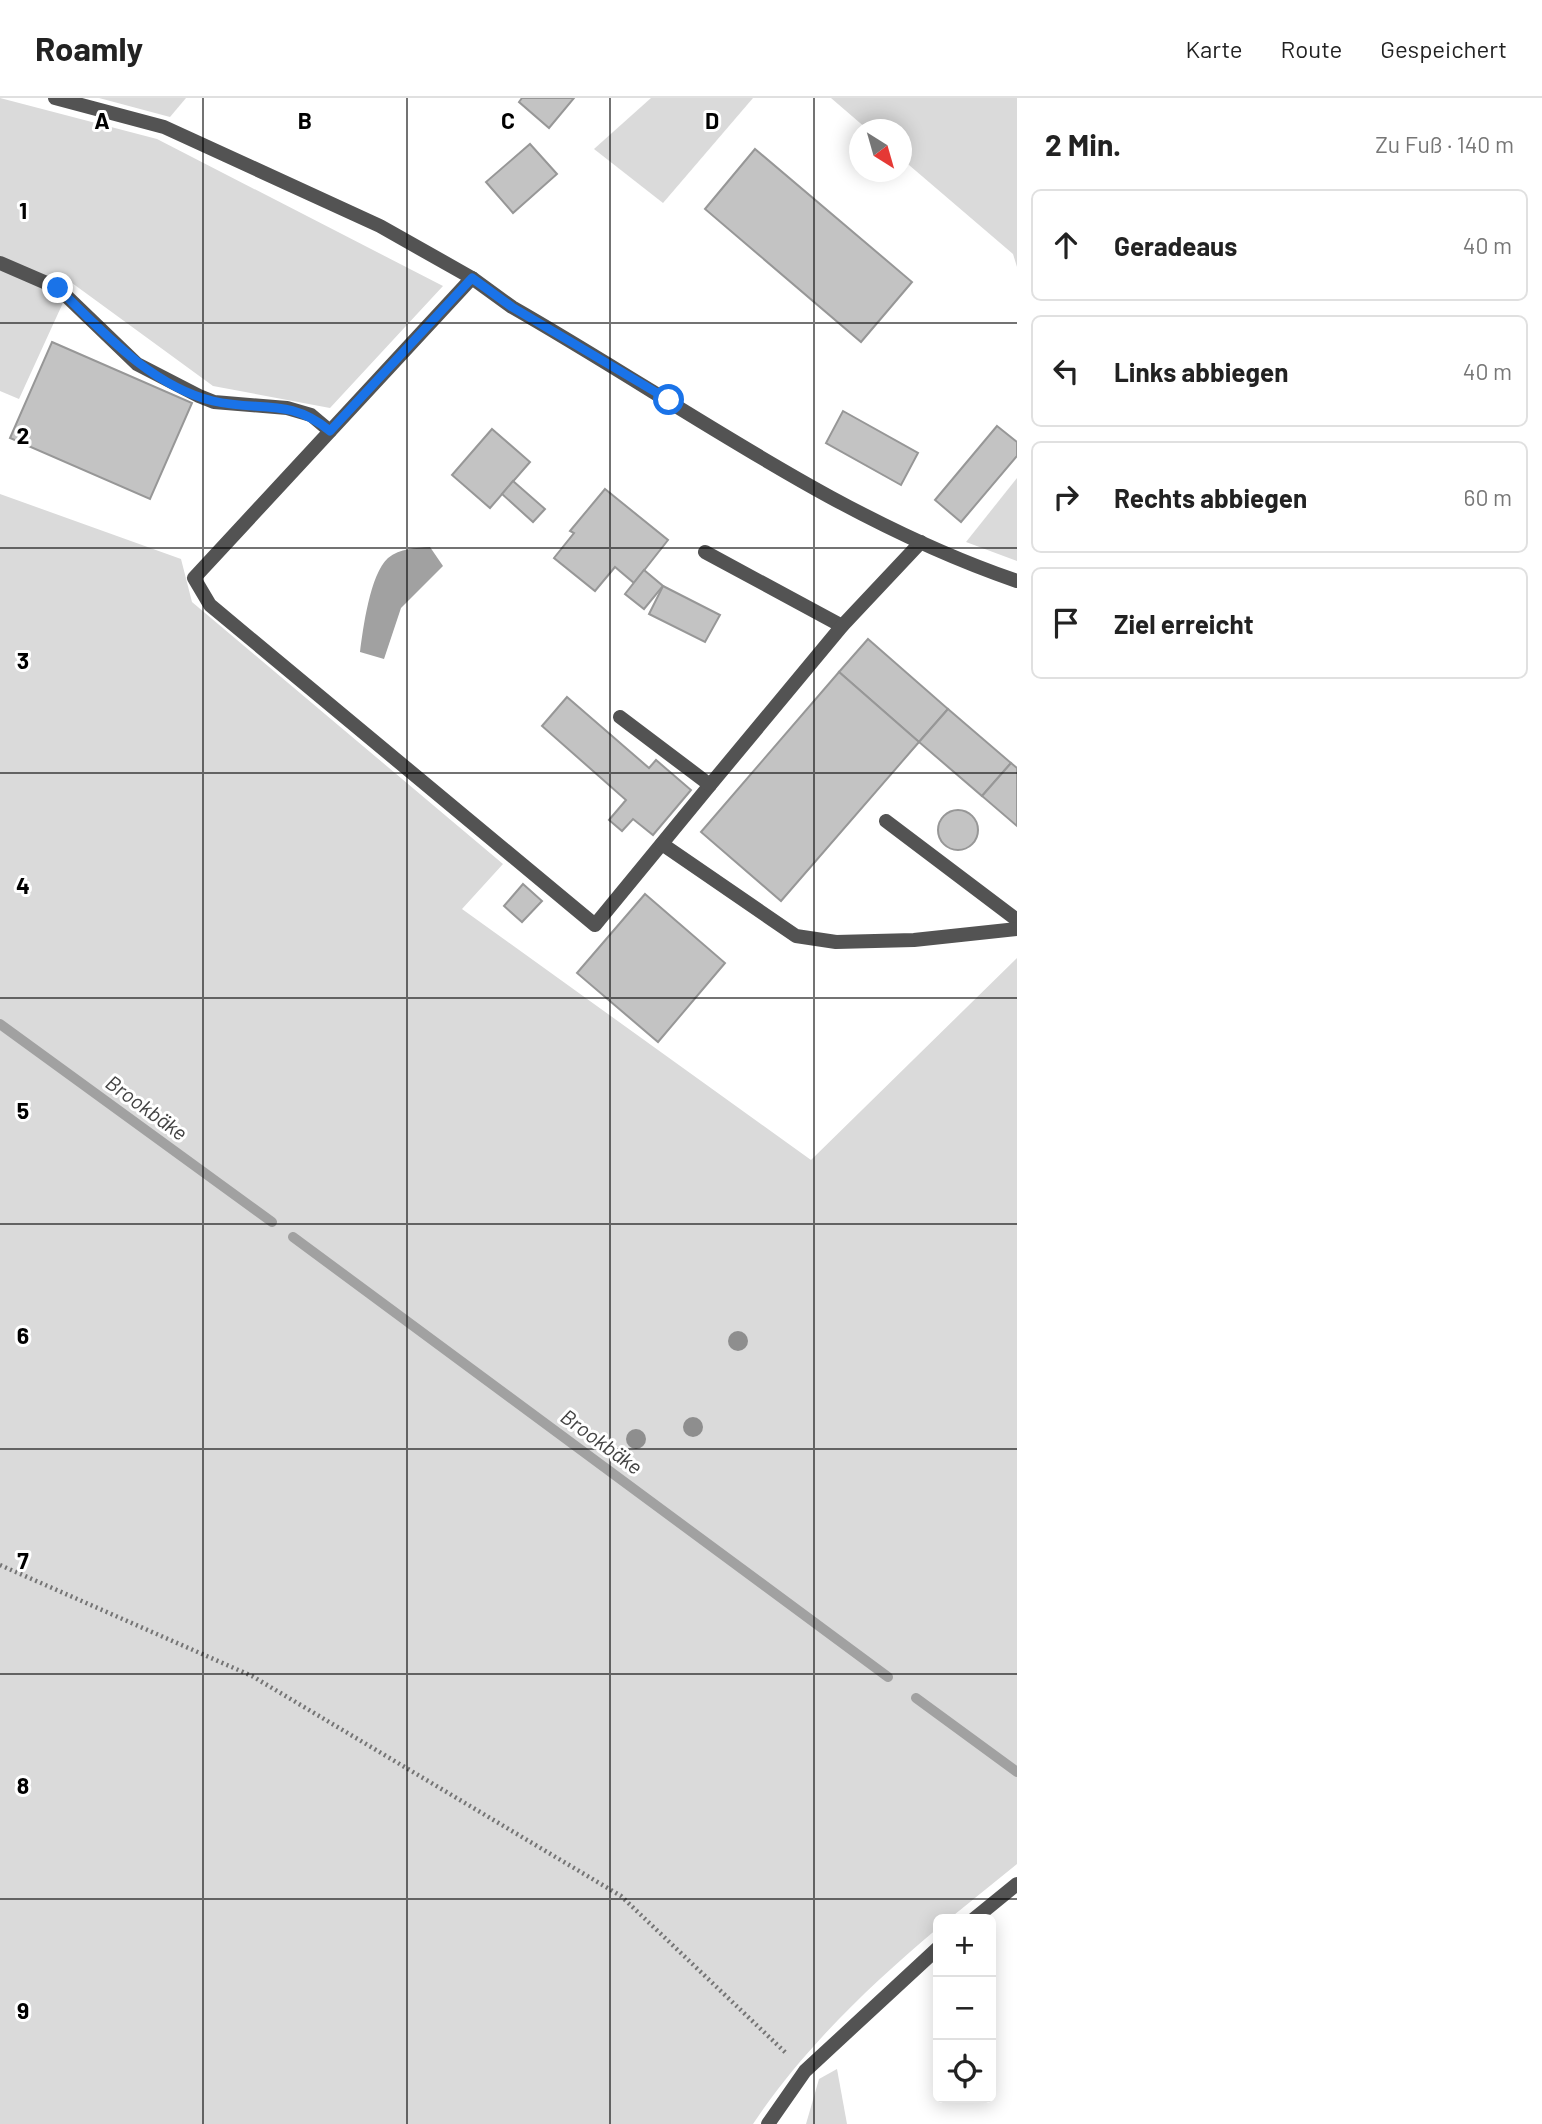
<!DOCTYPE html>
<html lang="de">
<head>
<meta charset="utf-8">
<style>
	body { margin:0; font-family:Barlow,sans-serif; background:#f6f6f6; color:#222 }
	.controls { position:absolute; right:21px; bottom:21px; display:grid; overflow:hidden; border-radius:10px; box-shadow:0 4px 18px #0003 }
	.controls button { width:63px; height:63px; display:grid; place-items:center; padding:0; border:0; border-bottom:2px solid #e0e0e0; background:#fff; color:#222; font:35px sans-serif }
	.compass { position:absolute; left:849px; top:21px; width:63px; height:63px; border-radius:50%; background:#fff; box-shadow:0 4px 18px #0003; rotate:143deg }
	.stop { position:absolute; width:21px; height:21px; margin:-16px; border:5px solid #1a73e8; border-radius:50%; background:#fff }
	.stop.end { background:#1a73e8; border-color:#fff; box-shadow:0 2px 7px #0008 }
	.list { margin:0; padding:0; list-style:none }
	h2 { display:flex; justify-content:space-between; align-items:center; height:91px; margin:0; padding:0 28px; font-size:30px }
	h2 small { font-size:23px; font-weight:400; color:#767676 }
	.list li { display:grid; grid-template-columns:46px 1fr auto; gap:21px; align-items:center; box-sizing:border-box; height:112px; margin:0 14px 14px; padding:0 14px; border:2px solid #e0e0e0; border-radius:10px }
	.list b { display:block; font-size:26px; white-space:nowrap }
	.list em { font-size:23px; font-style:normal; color:#767676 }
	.icon { flex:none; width:38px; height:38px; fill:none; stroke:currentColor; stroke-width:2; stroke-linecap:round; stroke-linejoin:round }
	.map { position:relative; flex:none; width:1017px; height:2026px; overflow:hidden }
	header { display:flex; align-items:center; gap:42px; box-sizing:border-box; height:98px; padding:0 35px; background:#fff; border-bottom:2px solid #e0e0e0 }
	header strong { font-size:33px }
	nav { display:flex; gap:38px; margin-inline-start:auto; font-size:24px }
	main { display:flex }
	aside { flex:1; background:#fff }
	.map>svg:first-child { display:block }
	.green { fill:#dadada }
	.water { fill:#a1a1a1 }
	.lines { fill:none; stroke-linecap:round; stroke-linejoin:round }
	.stream { stroke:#a1a1a1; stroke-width:10 }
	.building { fill:#c3c3c3; stroke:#979797; stroke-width:2 }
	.path { stroke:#757575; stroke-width:4.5; stroke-dasharray:2 3.5; stroke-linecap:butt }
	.service { stroke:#535353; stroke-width:14 }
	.minor { stroke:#535353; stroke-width:14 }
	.tree { fill:#8e8e8e }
	.route { stroke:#1a73e8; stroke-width:9 }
	.grid { fill:none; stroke:#000; stroke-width:2; stroke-opacity:0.55 }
	.labels { text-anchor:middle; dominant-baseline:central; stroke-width:6; stroke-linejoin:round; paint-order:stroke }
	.water-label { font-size:21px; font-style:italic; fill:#424242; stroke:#fff }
	.grid-label { font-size:23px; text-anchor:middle; font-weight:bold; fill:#000; stroke:#fff; stroke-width:6; stroke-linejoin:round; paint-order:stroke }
</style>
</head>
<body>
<header>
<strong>Roamly</strong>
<nav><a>Karte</a><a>Route</a><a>Gespeichert</a></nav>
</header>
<main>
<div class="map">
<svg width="1017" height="2026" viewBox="0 0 1017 2026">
	<rect width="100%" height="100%" fill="#fff"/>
	<!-- green -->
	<g class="green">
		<path d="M0 0 157 41 443 188 330 310 213 288 72 185 19 301 0 293Z"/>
		<path d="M99 0H186L170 19Z"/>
		<path d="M651 0H753L663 105 594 51Z"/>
		<path d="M831 0H1017V169L1013 156 902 61V32L867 31Z"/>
		<path d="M1017 380V463L966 444Z"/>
		<path d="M0 396 181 461 192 504 503 766 462 811 811 1062 1017 860V1766L949 1821H938V1830C869 1888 803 1951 753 2026H0Z"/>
		<path d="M837 1971 847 2026H806L819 1981Z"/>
	</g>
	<!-- water -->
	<path class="water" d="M430 449 443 468 401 510 384 561 360 554C363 531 370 476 388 460 400 450 416 450 430 449Z"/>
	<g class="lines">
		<!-- stream -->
		<g class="stream">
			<path d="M0 926 272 1124"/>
			<path d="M293 1139 888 1579"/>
			<path d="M916 1600 1017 1674"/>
		</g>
	</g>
	<!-- building -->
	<g class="building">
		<path d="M522 0H574L549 30 519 4Z"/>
		<path d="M530 46 557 76 513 115 486 84Z"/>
		<path d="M755 51 912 184 861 244 705 111Z"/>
		<path d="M52 244 192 305 150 401 10 340Z"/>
		<path d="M843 313 918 355 901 387 826 345Z"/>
		<path d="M997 328 1017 344V358L961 424 935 402Z"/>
		<path d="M492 331 530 364 490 410 452 377Z"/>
		<path d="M513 383 545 411 533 424 502 396Z"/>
		<path d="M605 391 668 442 634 485 615 469 595 493 554 460 574 435 570 433Z"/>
		<path d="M644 472 663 488 644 511 625 496Z"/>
		<path d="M663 488 720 517 705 544 649 516Z"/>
		<path d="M868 541 948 611 919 644 839 574Z"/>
		<path d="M839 574 919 644 781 803 701 734Z"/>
		<path d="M567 599 649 670 656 662 691 692 653 737 633 721 622 733 609 722 626 702 542 628Z"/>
		<path d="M948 611 1011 665 982 698 919 644Z"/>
		<path d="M1011 665 1017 670V728L982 698Z"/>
		<circle cx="958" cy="732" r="20"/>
		<path d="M523 786 542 803 522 824 504 808Z"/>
		<path d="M645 796 725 865 658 944 577 875Z"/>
	</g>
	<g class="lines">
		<!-- path -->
		<path class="path" d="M0 1467 252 1578 621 1798 787 1956"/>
		<!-- service -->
		<g class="service">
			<path d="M0 165 58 190 137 266 199 298 214 304 287 310 311 317 330 333"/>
			<path d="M472 180 194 480 210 507 595 827 710 687"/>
			<path d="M705 454 842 528"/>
			<path d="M620 619 710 687 842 528 921 444"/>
			<path d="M886 723 1017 822"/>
			<path d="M662 746 796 838 836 844 914 842 1017 831"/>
		</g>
		<!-- minor -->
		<g class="minor">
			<path d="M55 0 164 29 380 128 472 180 512 209C677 303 835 421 1017 483"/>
			<path d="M974 1821 1017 1786"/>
			<path d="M768 2026 805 1973 938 1850"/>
		</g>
	</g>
	<!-- trees -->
	<g class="tree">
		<circle cx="738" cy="1243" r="10"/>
		<circle cx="693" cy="1329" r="10"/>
		<circle cx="636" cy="1341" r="10"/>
	</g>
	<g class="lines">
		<!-- route -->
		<path class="route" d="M58 190C102 233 151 288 213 303 260 314 289 299 330 333L472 180 512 209 669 302"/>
	</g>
	<!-- grid -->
	<path class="grid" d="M203 0V2026M407 0V2026M610 0V2026M814 0V2026M0 225H1017M0 450H1017M0 675H1017M0 900H1017M0 1126H1017M0 1351H1017M0 1576H1017M0 1801H1017"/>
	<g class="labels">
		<!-- water labels -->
		<g class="water-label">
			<text transform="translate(147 1009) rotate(36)">Brookbäke</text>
			<text transform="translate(602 1343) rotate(36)">Brookbäke</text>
		</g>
	</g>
	<g class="grid-label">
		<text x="102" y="31">A</text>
		<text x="305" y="31">B</text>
		<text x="508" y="31">C</text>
		<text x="712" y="31">D</text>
		<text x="23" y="121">1</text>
		<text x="23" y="346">2</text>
		<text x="23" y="571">3</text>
		<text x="23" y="796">4</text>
		<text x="23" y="1021">5</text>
		<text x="23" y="1246">6</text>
		<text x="23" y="1471">7</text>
		<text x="23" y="1696">8</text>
		<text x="23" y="1921">9</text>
	</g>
</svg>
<div class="controls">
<button>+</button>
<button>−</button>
<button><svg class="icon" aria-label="locate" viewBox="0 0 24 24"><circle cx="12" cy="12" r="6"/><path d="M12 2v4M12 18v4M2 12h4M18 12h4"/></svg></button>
</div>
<svg class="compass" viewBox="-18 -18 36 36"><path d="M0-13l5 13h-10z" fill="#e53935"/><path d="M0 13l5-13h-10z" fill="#767676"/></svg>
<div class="stop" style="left:669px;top:302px"></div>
<div class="stop end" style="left:58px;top:190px"></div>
</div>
<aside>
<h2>2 Min.<small>Zu Fuß · 140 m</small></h2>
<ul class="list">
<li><svg class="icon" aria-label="ahead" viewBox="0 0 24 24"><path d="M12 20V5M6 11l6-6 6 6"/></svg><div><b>Geradeaus</b></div><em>40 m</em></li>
<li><svg class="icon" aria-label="left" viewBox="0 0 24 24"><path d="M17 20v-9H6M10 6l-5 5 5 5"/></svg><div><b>Links abbiegen</b></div><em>40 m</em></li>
<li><svg class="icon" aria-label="right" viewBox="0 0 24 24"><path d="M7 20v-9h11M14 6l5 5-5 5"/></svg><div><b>Rechts abbiegen</b></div><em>60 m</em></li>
<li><svg class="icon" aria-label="arrive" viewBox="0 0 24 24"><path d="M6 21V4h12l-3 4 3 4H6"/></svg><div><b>Ziel erreicht</b></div></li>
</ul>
</aside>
</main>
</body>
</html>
